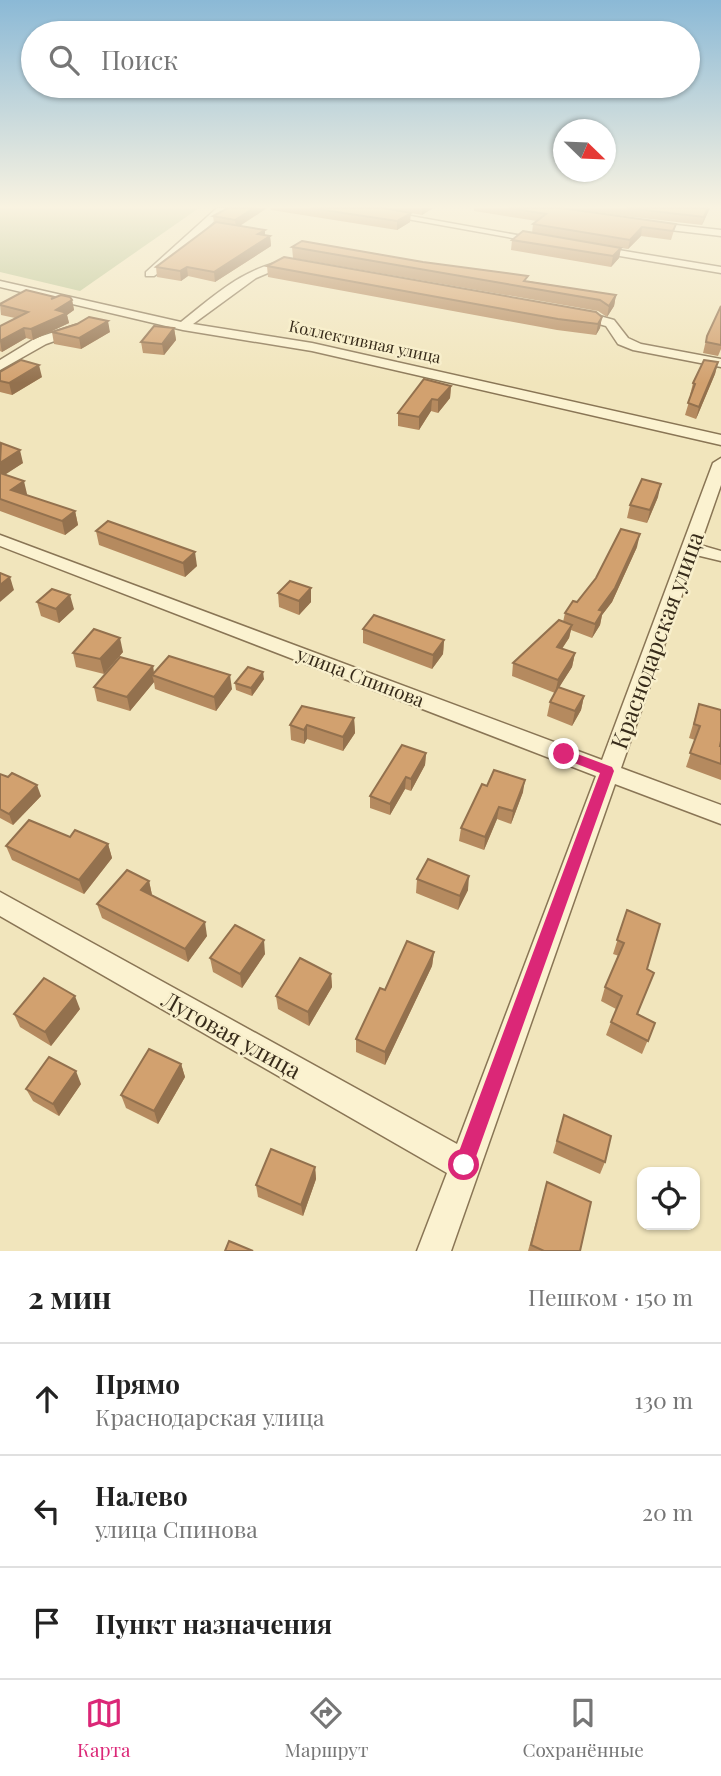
<!DOCTYPE html>
<html lang="ru">
<head>
<meta charset="utf-8">
<style>
	body { margin:0; font-family:"Playfair Display",serif; background:#f6f6f6; color:#222 }
	.controls { position:absolute; right:21px; bottom:21px; display:grid; overflow:hidden; border-radius:14px; box-shadow:0 2px 5px #0004 }
	.controls button { width:63px; height:63px; display:grid; place-items:center; padding:0; border:0; border-bottom:2px solid #e0e0e0; background:#fff; color:#222; font:35px sans-serif }
	.compass { position:absolute; left:553px; top:119px; width:63px; height:63px; border-radius:50%; background:#fff; box-shadow:0 2px 5px #0004; rotate:113deg }
	.stop { position:absolute; width:21px; height:21px; margin:-16px; border:5px solid #db2777; border-radius:50%; background:#fff }
	.stop.end { background:#db2777; border-color:#fff; box-shadow:0 2px 7px #0008 }
	.list { margin:0; padding:0; list-style:none }
	h2 { display:flex; justify-content:space-between; align-items:center; height:91px; margin:0; padding:0 28px; font-size:30px }
	h2 small { font-size:23px; font-weight:400; color:#767676 }
	.list li { display:grid; grid-template-columns:46px 1fr auto; gap:21px; align-items:center; box-sizing:border-box; height:112px; padding:0 28px; border-top:2px solid #e0e0e0 }
	.list b { display:block; font-size:26px; white-space:nowrap }
	.list p { margin:0; font-size:23px; white-space:nowrap; color:#767676 }
	.list em { font-size:23px; font-style:normal; color:#767676 }
	.icon { flex:none; width:38px; height:38px; fill:none; stroke:currentColor; stroke-width:2; stroke-linecap:round; stroke-linejoin:round }
	.map { position:relative; flex:none; width:721px; height:1251px; overflow:hidden }
	.search { position:absolute; background:#fff; box-shadow:0 2px 5px #0004; left:21px; right:21px; top:21px; height:77px; display:flex; align-items:center; gap:18px; box-sizing:border-box; padding:0 24px; border-radius:38px; color:#767676; font-size:26px }
	.sheet { height:427px; background:#fff }
	nav { display:flex; justify-content:space-around; align-items:center; box-sizing:border-box; height:98px; border-top:2px solid #e0e0e0; background:#fff; font-size:19px; color:#767676 }
	nav a { display:grid; justify-items:center; gap:4px }
	nav .on { color:#db2777 }
	.map>svg:first-child { display:block }
	.cemetery { fill:#b8c390 }
	.lines { fill:none; stroke-linecap:round; stroke-linejoin:round }
	.street-casing { stroke:#897555; stroke-width:3 }
	.street { fill:#fbf2d0; fill-rule:evenodd }
	.wall { fill:#b58a5f }
	.shaded-wall { fill:#93714e }
	.building { fill:#d2a16f; stroke:#93714e; stroke-width:2 }
	.route { fill:#db2777 }
	.labels { text-anchor:middle; dominant-baseline:central; stroke-width:5; stroke-linejoin:round; paint-order:stroke }
	.far-street-label { font-size:16px; fill:#372b1a; stroke:#f8efcc }
	.street-label { font-size:19px; fill:#372b1a; stroke:#f8efcc }
	.near-street-label { font-size:23px; fill:#372b1a; stroke:#f8efcc }
</style>
</head>
<body>
<div class="map">
<svg width="721" height="1251" viewBox="0 0 721 1251">
	<rect width="100%" height="100%" fill="#f1e5bc"/>
	<!-- cemetery -->
	<path class="cemetery" d="M0 208H199L80 291 0 272Z"/>
	<g class="lines">
		<!-- street casing -->
		<g class="street-casing">
			<g id="street">
				<path d="M217 208H228L164 269 154 276H146V272Z"/>
				<path d="M346 208H366L545 240 540 243Z"/>
				<path d="M649 222 721 230V236L645 227V223Z"/>
				<path d="M594 246 721 267V273L590 251V247Z"/>
				<path d="M297 260 301 261V265L282 267 256 278 193 324 312 343 721 435V445L312 351 183 330 0 287V281L181 322C216 294 250 262 297 260Z"/>
				<path d="M578 310 614 320 628 338 641 344 721 359V367L633 350 618 344 606 326 574 317V311Z"/>
				<path d="M76 325 82 329 80 332 46 344 0 370V360L36 338Z"/>
				<path d="M721 458V485L700 545 721 551V561L696 555 621 768 721 805V824L615 784 451 1251H417L447 1173 0 916V892L457 1144 596 776 0 546V535L602 760 713 463Z"/>
			</g>
		</g>
		<!-- street -->
		<use href="#street" class="street"/>
	</g>
	<!-- wall -->
	<g class="wall">
		<path d="M228 208H267L240 226 265 230V235L270 236 271 246 215 282 188 276 181 281 157 277 156 267 214 223 213 216Z"/>
		<path d="M271 208H433L422 215 395 210 410 222 397 230 271 210Z"/>
		<path d="M474 208H710L702 225 608 214 676 224 671 240 641 236 628 249 621 248 619 258 611 267 511 250 512 240 532 233 533 224 537 221 474 211Z"/>
		<path d="M292 247 528 281 616 295 614 306 607 317 598 311 293 258Z"/>
		<path d="M267 266 602 317 600 328 596 335 557 330 268 277Z"/>
		<path d="M55 298 72 300 74 310 67 315 69 323 33 340 26 338 2 352 0 351V326L15 318 1 315 0 304Z"/>
		<path d="M721 306V349L718 356 703 353 707 336Z"/>
		<path d="M174 328 176 340 164 355 143 353 141 342Z"/>
		<path d="M52 332H110L81 349 54 344Z"/>
		<path d="M718 362 715 374 696 419 685 415 691 395H690L693 383Z"/>
		<path d="M0 372 42 377 12 395 0 392Z"/>
		<path d="M451 386 450 398 438 413 431 411 419 430 398 426V413Z"/>
		<path d="M0 444 23 463 5 474 27 494 26 495 75 511 78 525 65 535 0 511Z"/>
		<path d="M658 497 647 523 627 518 630 505Z"/>
		<path d="M96 531 197 566 185 577 99 545Z"/>
		<path d="M637 547 612 602 602 615 600 625 592 638 571 630 569 638 562 649 575 653 572 667 559 687 584 696 581 710 572 726 547 716 550 702 555 693 512 676 513 663 563 622 565 613Z"/>
		<path d="M311 588V602L299 615 279 607 278 593Z"/>
		<path d="M37 602 74 609 59 623 41 616Z"/>
		<path d="M363 629 444 640 443 654 432 669 363 643Z"/>
		<path d="M123 652 104 674 76 667 73 653Z"/>
		<path d="M153 666 154 673 232 689 216 711 155 689 154 682 130 711 97 701 94 687Z"/>
		<path d="M264 679 252 696 236 690 235 683Z"/>
		<path d="M699 704 721 746V780L686 767 695 740 689 738Z"/>
		<path d="M354 718 355 733 343 751 307 739 304 744 291 740 290 725Z"/>
		<path d="M426 753 425 765 411 791 405 789 390 815 370 808V796Z"/>
		<path d="M0 774 41 796 13 825 0 818Z"/>
		<path d="M487 786 523 792 511 824 497 819 484 850 459 841 461 828Z"/>
		<path d="M108 844 112 858 84 894 12 860 6 846Z"/>
		<path d="M417 879 468 890 458 910 416 893Z"/>
		<path d="M149 881 152 895 207 936 188 962 102 918 97 904Z"/>
		<path d="M627 910 647 969 638 1014 655 1023 642 1054 606 1035 616 1009 601 1001 605 987 619 956 613 954Z"/>
		<path d="M434 952 432 966 385 1065 356 1052V1039Z"/>
		<path d="M265 954 242 988 213 972 210 958Z"/>
		<path d="M331 974 332 987 309 1026 278 1009 276 996Z"/>
		<path d="M80 1009 51 1046 20 1027 14 1014Z"/>
		<path d="M181 1064 185 1077 158 1124 126 1108 121 1095Z"/>
		<path d="M81 1084 59 1116 33 1101 26 1089Z"/>
		<path d="M564 1115 605 1162 600 1174 553 1153Z"/>
		<path d="M315 1167 316 1179 303 1216 258 1197 256 1185Z"/>
		<path d="M547 1182 580 1251H528Z"/>
	</g>
	<!-- shaded-wall -->
	<g class="shaded-wall">
		<path d="M254 208H267L236 228 235 220Z"/>
		<path d="M422 208H433L422 215Z"/>
		<path d="M708 208H710L702 225 704 217Z"/>
		<path d="M411 213 410 222 397 230V221Z"/>
		<path d="M642 227 641 236 628 249 630 240Z"/>
		<path d="M265 230V239L270 236 271 246 215 282 214 272 258 234Z"/>
		<path d="M621 248 619 258 611 267 613 256Z"/>
		<path d="M187 267 188 276 181 281 180 271Z"/>
		<path d="M616 295 614 306 607 317 609 306Z"/>
		<path d="M72 300 74 310 67 315 69 323 33 340 31 329 56 310Z"/>
		<path d="M602 317 600 328 596 335 598 324Z"/>
		<path d="M108 321 110 332 81 349 79 338Z"/>
		<path d="M24 328 26 338 2 352 0 341Z"/>
		<path d="M174 328 176 340 164 355 162 344Z"/>
		<path d="M718 362 715 374 696 419 699 407Z"/>
		<path d="M39 365 42 377 12 395 9 383Z"/>
		<path d="M451 386 450 398 438 413V400Z"/>
		<path d="M432 399 431 411 419 430V417Z"/>
		<path d="M20 450 23 463 0 478V463Z"/>
		<path d="M24 481 27 494 14 503 11 490Z"/>
		<path d="M661 484 658 497 647 523 650 510Z"/>
		<path d="M75 511 78 525 65 535 62 521Z"/>
		<path d="M640 534 637 547 612 602 602 615 600 625 592 638 599 610Z"/>
		<path d="M195 552 197 566 185 577 183 563Z"/>
		<path d="M10 577 14 590 0 602V585Z"/>
		<path d="M311 588V602L299 615V601Z"/>
		<path d="M70 595 74 609 59 623 56 609Z"/>
		<path d="M572 625 569 638 554 660 557 647Z"/>
		<path d="M120 638 123 652 104 674 100 659Z"/>
		<path d="M444 640 443 654 432 669 433 655Z"/>
		<path d="M575 653 572 667 555 694 558 680Z"/>
		<path d="M153 666 154 676 152 675 154 682 130 711 127 697Z"/>
		<path d="M263 672 264 679 252 696 251 688Z"/>
		<path d="M230 675 232 689 216 711 214 697Z"/>
		<path d="M584 696 581 710 572 726 575 711Z"/>
		<path d="M354 718 355 733 343 751V737Z"/>
		<path d="M307 725V739L304 744V730Z"/>
		<path d="M426 753 425 765 411 791V779Z"/>
		<path d="M406 777 405 789 390 815V804Z"/>
		<path d="M525 780 523 792 511 824 513 811Z"/>
		<path d="M37 785 41 796 13 825 9 814Z"/>
		<path d="M499 807 497 819 484 850 485 837Z"/>
		<path d="M108 844 112 858 84 894 79 880Z"/>
		<path d="M469 876 468 890 458 910 460 896Z"/>
		<path d="M149 881 152 895 141 890Z"/>
		<path d="M205 922 207 936 188 962 185 949Z"/>
		<path d="M264 940 265 954 242 988 240 974Z"/>
		<path d="M434 952 432 966 385 1065V1052Z"/>
		<path d="M331 974 332 987 309 1026 308 1012Z"/>
		<path d="M75 996 80 1009 51 1046 45 1032Z"/>
		<path d="M181 1064 185 1077 158 1124 154 1111Z"/>
		<path d="M76 1071 81 1084 59 1116 53 1104Z"/>
		<path d="M315 1167 316 1179 303 1216 301 1205Z"/>
	</g>
	<!-- building -->
	<g class="building">
		<path d="M228 208H254L235 220 213 216Z"/>
		<path d="M310 208H384L411 213 397 221Z"/>
		<path d="M508 208H561L676 224 673 231 642 227 630 240 533 224 546 214Z"/>
		<path d="M626 208H708L704 217Z"/>
		<path d="M216 222 265 230 258 234 270 236 214 272 187 267 180 271 156 267Z"/>
		<path d="M523 231 621 248 613 256 512 240Z"/>
		<path d="M302 241 423 262 528 276 524 281 616 295 609 306 600 300 292 247Z"/>
		<path d="M284 257 596 312 602 317 598 324 558 319 267 266Z"/>
		<path d="M26 290 55 297 51 299 61 295 70 297 72 300 56 310 67 313 31 329 24 328 0 341V326L28 312 0 305V304Z"/>
		<path d="M721 306V345L706 342 707 336Z"/>
		<path d="M89 317 108 321 79 338 52 332 77 324Z"/>
		<path d="M154 326 174 328 162 344 141 342Z"/>
		<path d="M21 360 39 365 9 383 0 381V372Z"/>
		<path d="M704 360 718 362 699 407 688 403 695 384 693 383Z"/>
		<path d="M424 379 451 386 438 400 432 399 419 417 398 413Z"/>
		<path d="M1 443 20 450 0 463Z"/>
		<path d="M0 473 24 481 11 490 75 511 62 521 0 499Z"/>
		<path d="M642 479 661 484 650 510 630 505Z"/>
		<path d="M108 521 195 552 183 563 96 531Z"/>
		<path d="M621 529 640 534 615 588 599 610 603 611 595 624 565 613 573 601 577 602 596 578Z"/>
		<path d="M0 573 10 577 0 585Z"/>
		<path d="M290 581 311 588 299 601 278 593Z"/>
		<path d="M52 589 70 595 56 609 37 602Z"/>
		<path d="M374 615 444 640 433 655 363 629Z"/>
		<path d="M559 620 572 625 557 647 575 653 558 680 513 663Z"/>
		<path d="M94 629 120 638 100 659 73 653Z"/>
		<path d="M169 656 230 675 214 697 152 675Z"/>
		<path d="M120 657 153 666 127 697 94 687Z"/>
		<path d="M248 667 263 672 251 688 235 683Z"/>
		<path d="M558 687 584 696 575 711 550 702Z"/>
		<path d="M699 704 721 710V741L720 746H721V764L690 753 700 726 694 724Z"/>
		<path d="M302 706 354 718 343 737 307 725 304 730 290 725Z"/>
		<path d="M402 745 426 753 411 779 406 777 390 804 370 796Z"/>
		<path d="M494 770 525 780 513 811 499 807 485 837 461 828 482 784 487 786Z"/>
		<path d="M12 773 37 785 9 814 0 809V774L8 777Z"/>
		<path d="M29 820 70 837 75 830 108 844 79 880 6 846Z"/>
		<path d="M428 859 469 876 460 896 417 879Z"/>
		<path d="M127 870 149 881 141 890 205 922 185 949 97 904Z"/>
		<path d="M627 910 660 924 647 969 654 973 637 1014 655 1023 648 1041 611 1022 622 996 605 987 624 943 617 940Z"/>
		<path d="M235 925 264 940 240 974 210 958Z"/>
		<path d="M407 941 434 952 385 1052 356 1039 380 988 385 990Z"/>
		<path d="M300 958 331 974 308 1012 276 996Z"/>
		<path d="M44 978 75 996 45 1032 14 1014Z"/>
		<path d="M149 1049 181 1064 154 1111 121 1095Z"/>
		<path d="M49 1057 76 1071 53 1104 26 1089Z"/>
		<path d="M564 1115 611 1136 605 1162 557 1141Z"/>
		<path d="M271 1149 315 1167 301 1205 256 1185Z"/>
		<path d="M547 1182 591 1202 580 1251H544L531 1245Z"/>
		<path d="M229 1241 253 1251H225Z"/>
	</g>
	<!-- sky -->
	<linearGradient id="sky" x2="0" y2="1"><stop stop-color="#8bb9d6"/><stop offset="0.54" stop-color="#f9f3e1"/><stop offset="1" stop-color="#f9f3e1" stop-opacity="0"/></linearGradient>
	<rect width="721" height="383" fill="url(#sky)"/>
	<!-- route -->
	<path class="route" d="M564 749 612 767 614 771 473 1165 470 1172 464 1174 457 1172 454 1165 600 773 559 757V750Z"/>
	<g class="labels">
		<!-- far-street labels -->
		<g class="far-street-label">
			<text transform="translate(365 341) rotate(12)">Коллективная улица</text>
		</g>
		<!-- street labels -->
		<g class="street-label">
			<text transform="translate(361 676) rotate(21)">улица Спинова</text>
		</g>
		<!-- near-street labels -->
		<g class="near-street-label">
			<text transform="translate(656 640) rotate(-70)">Краснодарская улица</text>
			<text transform="translate(232 1034) rotate(29)">Луговая улица</text>
		</g>
	</g>
</svg>
<div class="controls">
<button><svg class="icon" aria-label="locate" viewBox="0 0 24 24"><circle cx="12" cy="12" r="6"/><path d="M12 2v4M12 18v4M2 12h4M18 12h4"/></svg></button>
</div>
<svg class="compass" viewBox="-18 -18 36 36"><path d="M0-13l5 13h-10z" fill="#e53935"/><path d="M0 13l5-13h-10z" fill="#767676"/></svg>
<div class="stop" style="left:464px;top:1165px"></div>
<div class="stop end" style="left:564px;top:754px"></div>
<div class="search"><svg class="icon" aria-label="search" viewBox="0 0 24 24"><circle cx="10" cy="10" r="6"/><path d="M15 15l6 6"/></svg>Поиск</div>
</div>
<section class="sheet">
<h2>2 мин<small>Пешком · 150 m</small></h2>
<ul class="list">
<li><svg class="icon" aria-label="ahead" viewBox="0 0 24 24"><path d="M12 20V5M6 11l6-6 6 6"/></svg><div><b>Прямо</b><p>Краснодарская улица</p></div><em>130 m</em></li>
<li><svg class="icon" aria-label="left" viewBox="0 0 24 24"><path d="M17 20v-9H6M10 6l-5 5 5 5"/></svg><div><b>Налево</b><p>улица Спинова</p></div><em>20 m</em></li>
<li><svg class="icon" aria-label="arrive" viewBox="0 0 24 24"><path d="M6 21V4h12l-3 4 3 4H6"/></svg><div><b>Пункт назначения</b></div></li>
</ul>
</section>
<nav>
<a class="on"><svg class="icon" aria-label="map" viewBox="0 0 24 24"><path d="M3 6l6-2 6 2 6-2v14l-6 2-6-2-6 2zM9 4v14M15 6v14"/></svg>Карта</a>
<a><svg class="icon" aria-label="directions" viewBox="0 0 24 24"><path d="M12 3l9 9-9 9-9-9zM9 14v-3h6M13 9l2 2-2 2"/></svg>Маршрут</a>
<a><svg class="icon" aria-label="saved" viewBox="0 0 24 24"><path d="M7 4h10v16l-5-4-5 4z"/></svg>Сохранённые</a>
</nav>
</body>
</html>
